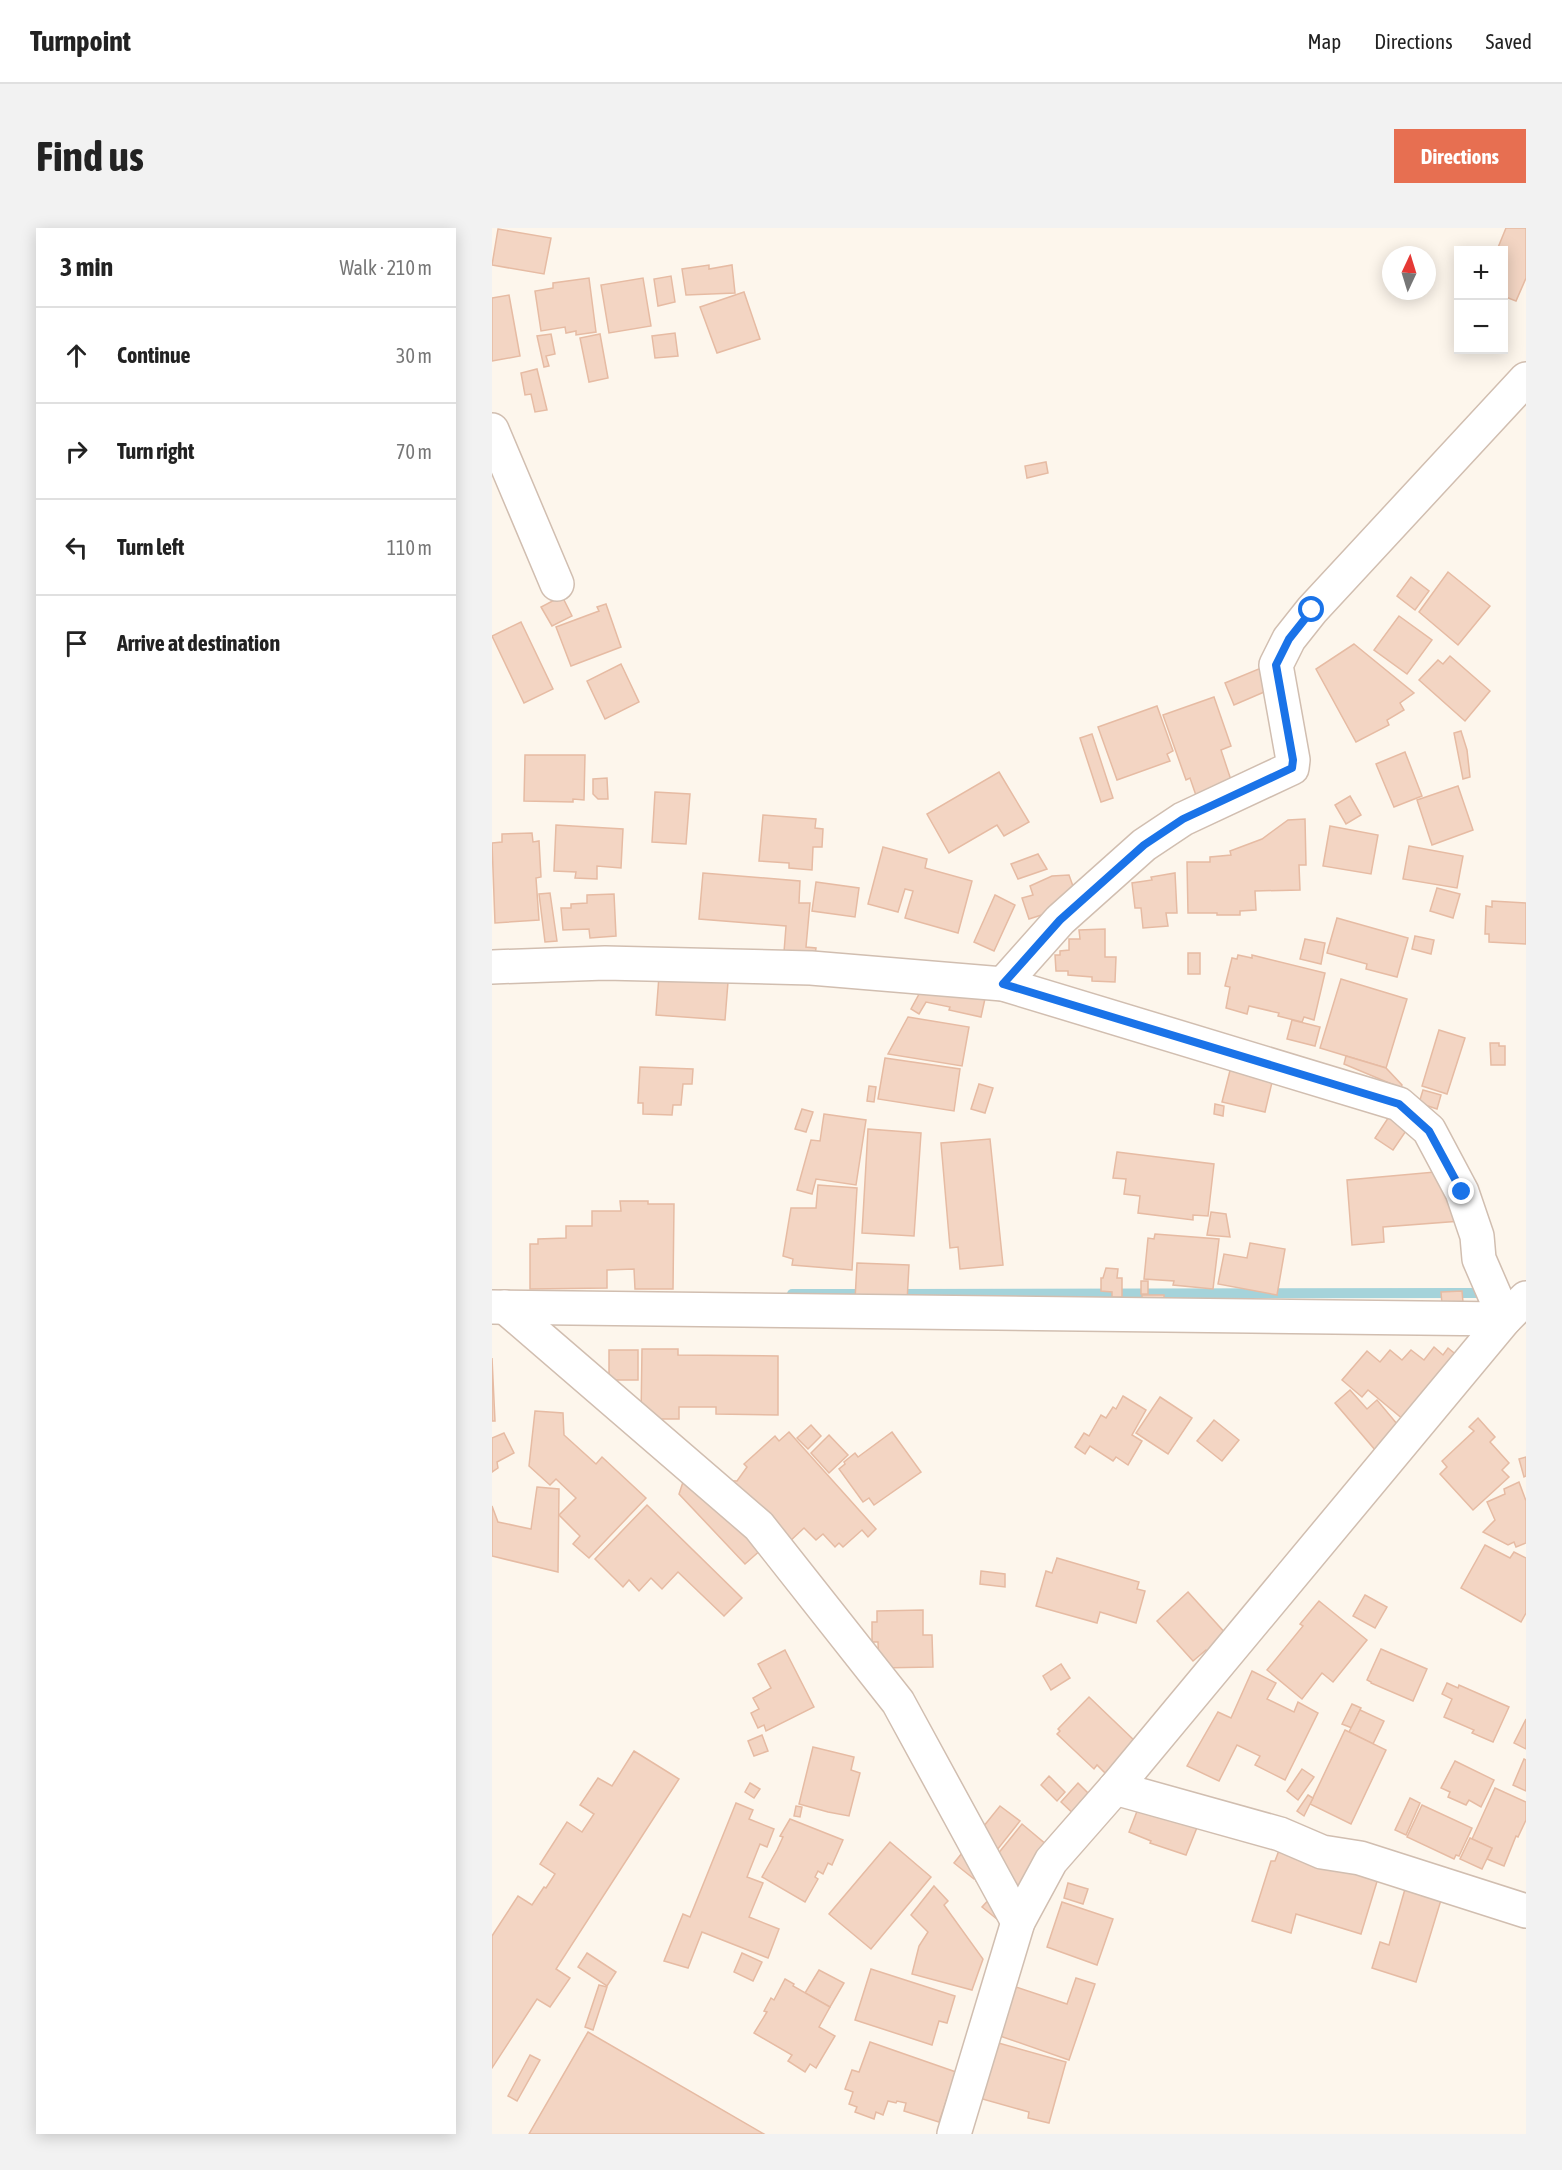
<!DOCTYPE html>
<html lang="en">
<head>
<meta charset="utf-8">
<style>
	body { margin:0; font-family:"Asap Condensed",sans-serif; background:#f2f2f2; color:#222 }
	.controls { position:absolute; right:18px; top:18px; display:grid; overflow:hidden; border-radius:0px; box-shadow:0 3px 15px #0003 }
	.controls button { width:54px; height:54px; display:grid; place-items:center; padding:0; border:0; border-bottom:2px solid #e0e0e0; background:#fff; color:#222; font:30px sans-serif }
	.compass { position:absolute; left:890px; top:18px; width:54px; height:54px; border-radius:50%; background:#fff; box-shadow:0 3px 15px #0003; rotate:4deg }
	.stop { position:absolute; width:18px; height:18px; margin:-14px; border:4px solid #1a73e8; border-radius:50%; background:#fff }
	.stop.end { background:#1a73e8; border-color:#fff; box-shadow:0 2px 6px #0008 }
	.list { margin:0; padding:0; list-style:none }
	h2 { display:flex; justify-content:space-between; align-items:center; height:78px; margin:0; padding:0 24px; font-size:26px }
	h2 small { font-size:20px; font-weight:400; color:#767676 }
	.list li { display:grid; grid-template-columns:39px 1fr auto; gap:18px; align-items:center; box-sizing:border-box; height:96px; padding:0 24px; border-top:2px solid #e0e0e0 }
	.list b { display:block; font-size:22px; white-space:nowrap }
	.list em { font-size:20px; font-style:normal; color:#767676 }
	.icon { flex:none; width:33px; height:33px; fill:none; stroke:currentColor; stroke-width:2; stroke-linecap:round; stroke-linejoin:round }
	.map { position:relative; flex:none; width:1034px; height:1906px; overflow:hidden; border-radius:0px }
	header { display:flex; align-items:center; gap:36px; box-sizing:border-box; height:84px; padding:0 30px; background:#fff; border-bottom:2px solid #e0e0e0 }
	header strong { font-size:28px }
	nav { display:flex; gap:33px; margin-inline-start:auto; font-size:21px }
	.intro { display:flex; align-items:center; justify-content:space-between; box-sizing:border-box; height:144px; padding:0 36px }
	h1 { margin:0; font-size:42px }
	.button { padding:15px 27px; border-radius:0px; background:#e76f51; color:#fff; font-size:21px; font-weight:700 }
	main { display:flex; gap:36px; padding:0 36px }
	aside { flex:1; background:#fff; border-radius:0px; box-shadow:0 3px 15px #0003 }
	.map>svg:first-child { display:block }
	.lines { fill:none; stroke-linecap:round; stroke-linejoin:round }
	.stream { stroke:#a5d3da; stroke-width:10 }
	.building { fill:#f3d5c3; stroke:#e6bba3; stroke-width:1.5 }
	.minor-casing { stroke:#d1beb0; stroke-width:36 }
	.minor { stroke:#fff; stroke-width:33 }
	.route { stroke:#1a73e8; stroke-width:8 }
</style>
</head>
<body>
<header>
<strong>Turnpoint</strong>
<nav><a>Map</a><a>Directions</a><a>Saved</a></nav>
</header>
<div class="intro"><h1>Find us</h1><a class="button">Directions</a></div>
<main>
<aside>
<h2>3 min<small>Walk · 210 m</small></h2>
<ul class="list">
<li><svg class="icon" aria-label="ahead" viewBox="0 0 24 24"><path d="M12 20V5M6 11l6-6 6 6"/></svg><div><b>Continue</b></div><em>30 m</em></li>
<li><svg class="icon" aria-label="right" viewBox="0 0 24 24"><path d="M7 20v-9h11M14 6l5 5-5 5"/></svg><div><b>Turn right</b></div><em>70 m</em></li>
<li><svg class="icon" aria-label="left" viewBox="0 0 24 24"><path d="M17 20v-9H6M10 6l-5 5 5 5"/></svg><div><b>Turn left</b></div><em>110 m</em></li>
<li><svg class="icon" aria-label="arrive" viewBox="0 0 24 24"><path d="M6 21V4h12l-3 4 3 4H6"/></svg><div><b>Arrive at destination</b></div></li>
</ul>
</aside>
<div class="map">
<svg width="1034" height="1906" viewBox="0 0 1034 1906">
	<rect width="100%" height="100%" fill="#fdf6ec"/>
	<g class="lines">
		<!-- stream -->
		<g class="stream">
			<path d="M300 1066H378"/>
			<path d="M402 1066 984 1065"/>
		</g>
	</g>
	<!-- building -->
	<g class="building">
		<path d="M1014 0H1034V50L1024 73 1011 68V22H1005Z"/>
		<path d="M6 1 59 10 52 46 0 37Z"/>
		<path d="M217 37V41L240 37 243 65 194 67 190 41Z"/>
		<path d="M179 48 183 74 166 78 162 51Z"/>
		<path d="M97 50 104 104 84 107V103L74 105 73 99 49 103 43 63 61 60V55Z"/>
		<path d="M151 50 159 98 117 105 109 57Z"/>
		<path d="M252 64 268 111 225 125 208 79Z"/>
		<path d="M17 67 28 128 0 133V70Z"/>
		<path d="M183 105 186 128 163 130 160 108Z"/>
		<path d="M59 106 63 126 54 128 57 138 52 139 45 108Z"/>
		<path d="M108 106 116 150 97 154 88 110Z"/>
		<path d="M45 141 55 182 43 184 39 166 33 167 29 145Z"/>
		<path d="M554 234 556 245 535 250 533 238Z"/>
		<path d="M956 344 998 378 966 417 927 384Z"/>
		<path d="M919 349 937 363 923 382 905 368Z"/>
		<path d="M70 368 80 388 60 398 49 379Z"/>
		<path d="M114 376 129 419 79 438 64 399 107 383 105 379Z"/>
		<path d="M907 388 940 412 915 446 882 422Z"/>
		<path d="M29 394 61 461 32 475 0 408Z"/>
		<path d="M862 416 922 465 908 475 912 482 895 492 897 497 864 514 824 441Z"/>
		<path d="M958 428 998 463 973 493 927 452 946 432 951 436Z"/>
		<path d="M791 431 800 452 742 477 733 455Z"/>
		<path d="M129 436 147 474 113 491 95 453Z"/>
		<path d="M722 469 739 518 729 522 744 567 708 579 698 550 694 552 671 487Z"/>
		<path d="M665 478 681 523 675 526 678 533 625 552 606 499Z"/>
		<path d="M969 503 975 522 978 549 971 551 962 505Z"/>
		<path d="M600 506 621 570 609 574 588 510Z"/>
		<path d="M913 524 930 568 902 579 884 536Z"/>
		<path d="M33 527H93L92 572 81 571V574L32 573Z"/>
		<path d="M507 544 537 594 512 608 505 597 457 625 435 586Z"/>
		<path d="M115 550 116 571H106L101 566V551Z"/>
		<path d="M966 558 981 602 940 617 925 572Z"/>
		<path d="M163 564 198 566 194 616 160 614Z"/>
		<path d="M858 568 869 587 854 596 843 577Z"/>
		<path d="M271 587 324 591 323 600 331 601 330 619H321L320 642 297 640V635L267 633Z"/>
		<path d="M813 591 814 637H807L808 662 763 663 764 682 748 683V687H725V685H696L695 634H718V629L739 627 738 623 770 611 796 592Z"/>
		<path d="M64 597 131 601 129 640 105 638V651L83 650 84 644 62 643Z"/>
		<path d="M838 598 886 607 879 646 831 638Z"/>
		<path d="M40 605 41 614 47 613 49 649 44 650 47 692 3 695 0 615 10 614V606Z"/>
		<path d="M917 618 971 628 965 660 911 651Z"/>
		<path d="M391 619 435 631 433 640 480 653 466 705 413 690 421 663 413 661 406 684 376 676Z"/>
		<path d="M546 626 555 641 526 651 519 636Z"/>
		<path d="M211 645 308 653 307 675H318L314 719 324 720 323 727 292 724 294 698 207 691Z"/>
		<path d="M683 645 685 685H674L676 698 651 700 649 680H643L640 655 660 652 659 649Z"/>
		<path d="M577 647 587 675 537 691 530 670 541 667 538 658 560 648Z"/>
		<path d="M324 654 367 660 363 689 320 683Z"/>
		<path d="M945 660 968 666 961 690 938 683Z"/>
		<path d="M58 665 65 713 53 714 47 666Z"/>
		<path d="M122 666 124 708 98 710 97 701 71 702 69 680H79V676L95 675V667Z"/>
		<path d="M503 667 523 677 502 723 482 714Z"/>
		<path d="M1000 673 1034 675V716L997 714V706H993L994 678 1000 679Z"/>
		<path d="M845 690 916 710 905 749 874 741 875 736 835 725Z"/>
		<path d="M613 701V729H624L623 754 600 753V749L576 747V743H564L563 727H568V723L577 722V711H588L587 702Z"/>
		<path d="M923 708 942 712 939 726 920 721Z"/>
		<path d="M813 711 833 715 829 736 808 731Z"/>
		<rect x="696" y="725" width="12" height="21"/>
		<path d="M746 727 760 730V727L833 745 822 792 812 789 810 794 786 788 787 785 757 778 755 786 734 780 738 759 733 758 740 730 745 731Z"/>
		<path d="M441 740 497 752 489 789 457 782 458 779 434 774 427 786 419 781Z"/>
		<path d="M167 748 236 754 233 792 164 787Z"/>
		<path d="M849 751 915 771 894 840 828 820Z"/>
		<path d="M416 789 477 799 470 838 396 826Z"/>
		<path d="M800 792 828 799 823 818 795 811Z"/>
		<path d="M947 802 973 810 955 866 930 858Z"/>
		<path d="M998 815H1007V818H1013V837H999Z"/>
		<path d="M743 823 785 833 773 884 730 874Z"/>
		<path d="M854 828 894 840 910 857 909 860 852 836Z"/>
		<path d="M393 830 468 841 462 883 386 871Z"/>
		<path d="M148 839 201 841 200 856H191L189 877H181L180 887 151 886V875H146Z"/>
		<path d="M487 856 501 860 493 885 479 881Z"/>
		<path d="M377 858 384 859 382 874 375 873Z"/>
		<path d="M931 862 949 867 945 881 927 875Z"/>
		<path d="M723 876 732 878 731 888 722 886Z"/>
		<path d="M310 881 321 884 314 904 303 901Z"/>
		<path d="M900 884 918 897 901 922 883 910Z"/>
		<path d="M332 886 374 892 364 957 324 951 320 966 305 962 319 912 328 913Z"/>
		<path d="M376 901 429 905 422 1008 370 1005Z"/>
		<path d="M498 911 511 1037 468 1041 466 1019 458 1020 449 915Z"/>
		<path d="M625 924 722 936 716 988 701 987V992L646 985 648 968 632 966 634 951 621 950Z"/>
		<path d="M965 942 969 993 891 999 892 1014 860 1017 855 952Z"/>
		<path d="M326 957 365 960 360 1042 300 1037 301 1031 291 1028 299 980H324Z"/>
		<path d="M128 973H156V976H182L181 1061H143L142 1041 115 1042V1060L38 1061V1016H46V1011L74 1010V998H100V983H129Z"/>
		<path d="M719 984 734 986 738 1009 715 1007Z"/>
		<path d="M663 1006 727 1011 721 1061 681 1057 682 1053 652 1051 656 1010 662 1011Z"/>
		<path d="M758 1015 793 1021 785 1067 726 1056 732 1026 755 1030Z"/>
		<path d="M365 1035 417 1037 415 1074 363 1072Z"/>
		<path d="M614 1040 626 1041 625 1050H630V1069H620V1064L609 1063V1050H611Z"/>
		<rect x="649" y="1053" width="7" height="13"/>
		<path d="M970 1063 971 1074 950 1076 949 1064Z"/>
		<rect x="650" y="1067" width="22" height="9"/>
		<path d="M942 1119 951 1127 956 1120 977 1137 918 1197 876 1162 870 1169 850 1152 875 1123 888 1134 898 1122 910 1132 919 1122 932 1132Z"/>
		<path d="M150 1121H186V1127L286 1128V1187L224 1186V1179H187V1191H149Z"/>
		<rect x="117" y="1122" width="29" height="30"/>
		<path d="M0 1130 3 1193H0Z"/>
		<path d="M858 1162 875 1181 885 1172 911 1203 890 1230 843 1175Z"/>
		<path d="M631 1168 654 1182 640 1207 650 1213 636 1237 624 1229 621 1233 598 1218 593 1226 583 1219 592 1205 597 1208 609 1187 614 1190 621 1179 624 1181Z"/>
		<path d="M668 1169 700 1190 676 1226 644 1205Z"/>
		<path d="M43 1183 71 1185 72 1207 104 1236 110 1229 154 1270 97 1330 81 1316 88 1308 67 1287 84 1270 64 1251 58 1257 37 1238Z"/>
		<path d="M986 1190 1003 1209 998 1214 1017 1235 1010 1242 1017 1249 981 1282 948 1246 955 1239 950 1233 982 1203 977 1199Z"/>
		<path d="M722 1192 747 1212 730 1233 705 1213Z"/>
		<path d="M319 1197 329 1208 316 1221 305 1210Z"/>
		<path d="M297 1204 384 1301 376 1309 370 1302 351 1319 347 1315 343 1319 331 1306 324 1312 312 1300 280 1330 271 1320 253 1336 187 1266 192 1251 245 1253 255 1239 252 1236 283 1208 287 1213Z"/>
		<path d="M400 1204 429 1244 382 1277 377 1270 371 1274 347 1241 353 1236 352 1234 363 1225 366 1229Z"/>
		<path d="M12 1205 22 1225 5 1234 6 1240 0 1244V1210Z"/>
		<path d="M337 1207 356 1227 337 1245 319 1225Z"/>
		<path d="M1034 1229V1248L1032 1249 1027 1231Z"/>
		<path d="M1027 1254 1034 1273V1315L1024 1319 1022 1314 1016 1317 991 1304 1003 1292 995 1274 1013 1266 1012 1261Z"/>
		<path d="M45 1259 67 1261 66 1344 0 1328V1278L6 1294 39 1301Z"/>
		<path d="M155 1277 250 1370 232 1388 186 1344 170 1361 159 1350 147 1363 137 1352 131 1359 103 1331Z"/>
		<path d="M993 1317 1018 1330 1022 1324 1034 1330V1385L1029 1394 969 1360Z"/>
		<path d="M565 1330 647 1354 645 1361 653 1363 644 1395 608 1384 605 1395 544 1378 554 1343 560 1345Z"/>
		<path d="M489 1343 513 1346V1359L488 1356Z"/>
		<path d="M696 1364 745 1418 726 1435 714 1422 701 1433 665 1393Z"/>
		<path d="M873 1367 895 1379 883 1400 861 1388Z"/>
		<path d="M827 1373 875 1412 841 1454 830 1445 810 1471 775 1442 811 1398 808 1396Z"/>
		<path d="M431 1382V1407H440L441 1439 387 1440 386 1414H380V1394H385V1383Z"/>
		<path d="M889 1421 935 1441 921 1473 879 1455V1454L875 1452Z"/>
		<path d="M293 1422 322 1479 274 1503 272 1497 266 1500 259 1485 267 1481 261 1470 279 1460 266 1436Z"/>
		<path d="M569 1436 578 1450 559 1462 551 1448Z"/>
		<path d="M760 1443 784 1455 775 1471 802 1484 806 1474 826 1485 793 1552 763 1537 768 1528 745 1517 727 1553 695 1538 726 1484 739 1490Z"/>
		<path d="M955 1455 966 1460 967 1457 1017 1479 1001 1514 980 1505 982 1502 952 1489 960 1471 950 1466Z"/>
		<path d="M597 1469 645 1515 615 1547 605 1537 602 1541 565 1506 568 1503 566 1501Z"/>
		<path d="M860 1476 869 1480 860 1500 850 1496Z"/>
		<path d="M868 1482 892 1493 881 1516 857 1504Z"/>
		<path d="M1034 1491V1521L1022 1515Z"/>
		<path d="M853 1502 894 1522 859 1596 818 1576Z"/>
		<path d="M270 1507 276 1523 262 1528 256 1513Z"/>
		<path d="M321 1519 362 1529 359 1542 368 1545 357 1588 336 1584 307 1576Z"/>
		<path d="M142 1523 187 1551 64 1741 78 1750 58 1779 45 1771 0 1840V1708L26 1668 40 1677 52 1659 54 1660 63 1646 48 1636 75 1594 90 1604 102 1586 88 1577 106 1550 120 1558Z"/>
		<path d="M1032 1531 1034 1532V1563L1021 1557Z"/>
		<path d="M963 1533 1002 1552 989 1579 977 1572 974 1577 956 1569 958 1564 949 1560Z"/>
		<path d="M810 1541 822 1549 806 1572 795 1563Z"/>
		<path d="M557 1548 573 1564 565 1573 549 1557Z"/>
		<path d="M258 1555 268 1561 262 1570 253 1564Z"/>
		<path d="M586 1555 604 1573 587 1591 569 1574Z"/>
		<path d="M654 1560 712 1582 694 1627 658 1615 659 1613 637 1604Z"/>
		<path d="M1003 1560 1034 1574V1592L1026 1609 1024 1608 1012 1638 995 1631 1000 1620 980 1611Z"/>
		<path d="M816 1567 821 1570 812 1588 805 1583Z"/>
		<path d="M918 1570 928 1575 914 1607 903 1602Z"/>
		<path d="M244 1575 261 1582 257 1591 282 1601 275 1619 268 1616 255 1649 271 1655 257 1689 287 1701 276 1730 210 1704 196 1740 172 1733 191 1686 198 1689Z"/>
		<path d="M930 1577 980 1600 967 1628 964 1627 962 1631 915 1609Z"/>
		<path d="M304 1578 310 1579 308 1589 302 1588Z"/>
		<path d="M508 1578 528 1593 482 1651 462 1635Z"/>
		<path d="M298 1591 351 1612 340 1637 336 1635 331 1646 326 1643 323 1649 326 1651 313 1674 270 1649 285 1622 291 1609 288 1608Z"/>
		<path d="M530 1596 562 1623 511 1696 490 1679 501 1667 484 1653Z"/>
		<path d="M978 1610 1000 1620 990 1641 968 1631Z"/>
		<path d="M398 1614 439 1649 379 1721 337 1686Z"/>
		<path d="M789 1617 887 1647 869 1706 804 1686 799 1705 760 1693 779 1633H783Z"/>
		<path d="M576 1655 596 1661 591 1676 572 1670Z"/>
		<path d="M442 1658 456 1673 452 1677 491 1731 480 1762 420 1746 427 1718 436 1704 419 1687Z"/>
		<path d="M913 1661 949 1672 924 1754 880 1740 888 1714 897 1717Z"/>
		<path d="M570 1674 621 1691 605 1737 555 1719Z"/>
		<path d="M95 1725 124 1744 115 1758 86 1739Z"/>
		<path d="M250 1725 270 1734 261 1753 242 1744Z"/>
		<path d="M379 1741 463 1768 455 1795 447 1793 440 1817 363 1792Z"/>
		<path d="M327 1742 352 1755 338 1779 313 1765Z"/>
		<path d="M584 1750 603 1756 577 1832 508 1808 524 1759 575 1776Z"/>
		<path d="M293 1751 302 1756 301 1758 338 1779 327 1799 343 1808 324 1840 318 1836 313 1844 296 1833 300 1827 262 1805 275 1784 272 1783 279 1770 282 1772Z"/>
		<path d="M107 1757 115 1759 101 1802 93 1799Z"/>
		<path d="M96 1804 272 1906H37Z"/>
		<path d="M378 1814 464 1844 447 1894 412 1883 414 1875 405 1873 404 1875 396 1873 391 1887 384 1884 382 1891 363 1884 365 1879 357 1876 361 1864 353 1861 360 1842 367 1844Z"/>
		<path d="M503 1814 574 1834 557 1895 536 1890 537 1884 487 1870Z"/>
		<path d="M38 1827 48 1832 25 1873 16 1868Z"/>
	</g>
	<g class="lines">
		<!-- minor casing -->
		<g class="minor-casing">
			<g id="minor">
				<path d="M0 202 65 356"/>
				<path d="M0 739 113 735 319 740 511 756 907 876 937 902 970 964 985 1008 987 1031 1013 1091 0 1079"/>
				<path d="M511 756 568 692 652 617 691 591 800 540 801 532 784 437 797 411 820 382 1034 151"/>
				<path d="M13 1079 267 1298 406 1474 526 1694"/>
				<path d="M623 1560 788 1606 830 1624 868 1630 1034 1683"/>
				<path d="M462 1906 526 1694 559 1633 623 1560 1013 1091 1034 1070"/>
			</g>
		</g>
		<!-- minor -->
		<use href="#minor" class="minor"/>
	</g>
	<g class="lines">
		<!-- route -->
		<path class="route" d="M820 382 797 411 784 437 801 532 800 540 691 591 652 617 568 692 511 756 907 876 937 903 970 964"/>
	</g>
</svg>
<div class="controls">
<button>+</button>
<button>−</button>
</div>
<svg class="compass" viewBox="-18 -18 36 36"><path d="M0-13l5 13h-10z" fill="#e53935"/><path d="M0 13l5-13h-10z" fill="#767676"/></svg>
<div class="stop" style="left:820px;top:382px"></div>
<div class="stop end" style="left:970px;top:964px"></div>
</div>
</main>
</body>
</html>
